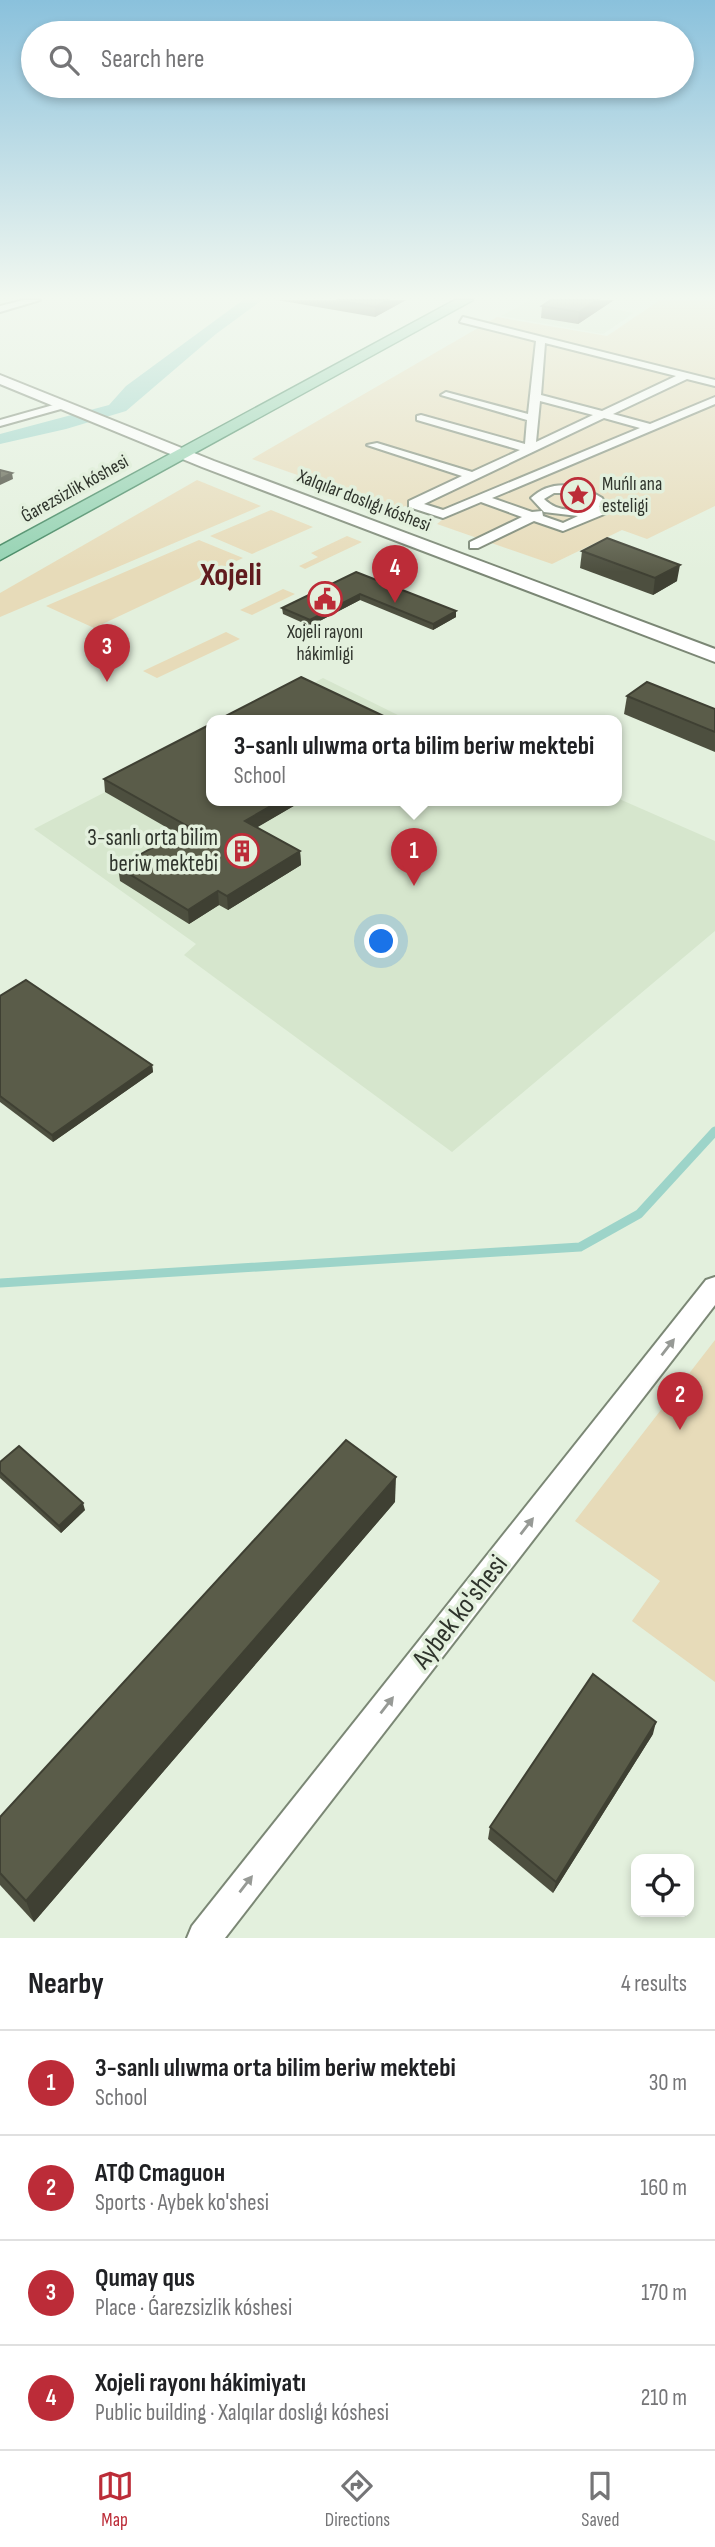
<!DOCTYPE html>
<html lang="en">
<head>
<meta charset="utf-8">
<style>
	body { margin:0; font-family:"Sofia Sans Condensed",sans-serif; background:#f6f6f6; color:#202124 }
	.controls { position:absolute; right:21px; bottom:21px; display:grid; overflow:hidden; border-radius:14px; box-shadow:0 4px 10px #0003 }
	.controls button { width:63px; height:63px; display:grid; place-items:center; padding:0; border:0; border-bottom:2px solid #e0e0e0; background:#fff; color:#202124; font:35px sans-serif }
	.you { position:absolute; left:382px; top:942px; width:24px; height:24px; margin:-18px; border:5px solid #fff; border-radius:50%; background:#1a73e8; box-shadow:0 0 0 10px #1a73e833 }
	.badge { display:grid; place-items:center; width:46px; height:46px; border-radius:50%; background:#bc2c38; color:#fff; font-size:23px; font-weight:700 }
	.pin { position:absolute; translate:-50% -58px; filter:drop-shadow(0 2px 4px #0008) }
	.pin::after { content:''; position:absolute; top:37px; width:24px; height:21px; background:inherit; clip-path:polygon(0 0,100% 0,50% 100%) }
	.popup { position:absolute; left:206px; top:715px; width:416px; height:91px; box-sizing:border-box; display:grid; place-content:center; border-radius:14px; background:#fff; filter:drop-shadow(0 2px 5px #0005); font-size:23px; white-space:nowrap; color:#757577 }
	.popup b { font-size:26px; color:#202124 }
	.popup::after { content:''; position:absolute; left:50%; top:100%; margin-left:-14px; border:14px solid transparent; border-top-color:#fff }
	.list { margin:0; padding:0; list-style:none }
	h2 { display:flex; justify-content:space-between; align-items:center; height:91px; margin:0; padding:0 28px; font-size:30px }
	h2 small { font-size:23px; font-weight:400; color:#757577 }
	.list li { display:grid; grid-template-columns:46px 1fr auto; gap:21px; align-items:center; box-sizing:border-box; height:105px; padding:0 28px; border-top:2px solid #e0e0e0 }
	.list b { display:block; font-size:26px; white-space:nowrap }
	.list p { margin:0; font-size:23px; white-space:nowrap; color:#757577 }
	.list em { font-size:23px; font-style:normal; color:#757577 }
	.icon { flex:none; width:38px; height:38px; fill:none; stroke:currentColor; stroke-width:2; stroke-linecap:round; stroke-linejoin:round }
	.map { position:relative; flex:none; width:715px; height:1938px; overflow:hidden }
	.search { position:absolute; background:#fff; box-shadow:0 4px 10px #0003; left:21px; right:21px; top:21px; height:77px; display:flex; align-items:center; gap:18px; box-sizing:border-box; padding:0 24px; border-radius:38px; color:#757577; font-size:26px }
	.sheet { height:511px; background:#fff }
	nav { display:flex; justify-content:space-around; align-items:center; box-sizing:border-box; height:98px; border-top:2px solid #e0e0e0; background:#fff; font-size:19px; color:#757577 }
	nav a { display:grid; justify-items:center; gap:4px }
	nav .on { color:#bc2c38 }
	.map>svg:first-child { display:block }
	.built { fill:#d6e6cd }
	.green { fill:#e7dbb9 }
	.water { fill:#9dd4c9 }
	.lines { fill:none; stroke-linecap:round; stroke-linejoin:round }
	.stream { stroke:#9dd4c9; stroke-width:9 }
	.street-casing { stroke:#7b8775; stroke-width:4 }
	.secondary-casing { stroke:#7b8775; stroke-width:4 }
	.primary-casing { stroke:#428761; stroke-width:3 }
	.street { fill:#fff; fill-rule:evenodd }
	.secondary { fill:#fff; fill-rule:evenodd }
	.primary { fill:#94d2b2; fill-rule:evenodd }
	.wall { fill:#4d4f3f }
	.shaded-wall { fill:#3f4033 }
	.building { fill:#5a5c49; stroke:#3f4033; stroke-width:2 }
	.oneway { fill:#979a96 }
	.labels { text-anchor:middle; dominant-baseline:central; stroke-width:7; stroke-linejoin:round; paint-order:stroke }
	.far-poi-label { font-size:19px; fill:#2f342c; stroke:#e3f0dd; text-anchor:start }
	.far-street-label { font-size:19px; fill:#2f342c; stroke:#e3f0dd }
	.poi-label { font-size:23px; fill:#2f342c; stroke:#e3f0dd; text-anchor:end }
	.near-street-label { font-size:28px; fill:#2f342c; stroke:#e3f0dd }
	.far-town-label { font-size:32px; font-weight:bold; fill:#601b1e; stroke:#e3f0dd }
</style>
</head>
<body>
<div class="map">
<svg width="715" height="1938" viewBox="0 0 715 1938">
	<rect width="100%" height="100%" fill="#e3f0dd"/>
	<!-- built -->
	<g class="built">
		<path d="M530 300H563L634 313 603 334 501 316Z"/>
		<path d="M323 678 408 720H244Z"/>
		<path d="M211 737V800H617V798L715 841V931L452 1152 184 955 196 944 34 829Z"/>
	</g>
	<!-- green -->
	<g class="green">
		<path d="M660 300H715V506L647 539 622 530 552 564 437 524 443 519 405 506 397 510 252 459 497 317 607 336Z"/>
		<path d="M197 480 261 506 0 617V593Z"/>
		<path d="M271 510 313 527 252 554 210 536Z"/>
		<path d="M347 536 362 542 305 569 299 566 318 557 311 553Z"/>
		<path d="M199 540 243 558 94 628 46 606Z"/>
		<path d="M283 589 295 594 252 615 240 610Z"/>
		<path d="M226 632 240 639 157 678 143 671Z"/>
		<path d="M715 1340V1682L632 1621 660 1581 575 1521Z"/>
	</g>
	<!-- water -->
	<path class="water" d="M243 300H262L216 334 126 411 66 429 0 444V434L109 405 126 386Z"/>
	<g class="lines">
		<!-- stream -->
		<path class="stream" d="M0 1283 580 1247 639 1214 715 1131"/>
		<!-- street casing -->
		<g class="street-casing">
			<g id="street">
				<path d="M24 300H40L0 312V306Z"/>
				<path d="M463 317 715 380V386L687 379 613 414 650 424 715 397V404L492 498 532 512 542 511 543 516 563 523 578 516 544 512 531 498C552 478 580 484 602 498L604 501 599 507 614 504V510L563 531 534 521 478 548H470V542L522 517 481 502 443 518 409 507V501L462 476 367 445 377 443 472 472 520 450 417 420V416L421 415 525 444 527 420 441 395 446 392 528 414 536 341 460 322ZM545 343 676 376 602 411 541 395ZM540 401 593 415 536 442ZM604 418 640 428 443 510 424 504ZM554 493H579L591 502C577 513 557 512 544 499Z"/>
				<path d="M64 402 69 405 68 407 0 426V420Z"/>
				<path d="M715 1277V1305L225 1938H187L192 1926 706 1280Z"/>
			</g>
		</g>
		<!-- secondary casing -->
		<g class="secondary-casing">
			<path id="secondary" d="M0 375 214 461 715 649V662L202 467 0 384Z"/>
		</g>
		<!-- primary casing -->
		<g class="primary-casing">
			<path id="primary" d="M455 300H473L0 560V546Z"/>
		</g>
		<!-- street -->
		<use href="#street" class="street"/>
		<!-- secondary -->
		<use href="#secondary" class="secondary"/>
		<!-- primary -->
		<use href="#primary" class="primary"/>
	</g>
	<!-- wall -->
	<g class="wall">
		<path d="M277 300H406L375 317Z"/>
		<path d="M614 300 578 324 541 318 542 306Z"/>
		<path d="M582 551 677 581 653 595 580 568Z"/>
		<path d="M356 572 456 611V617L433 630 360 600 310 626 283 614 282 608Z"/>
		<path d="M627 696 715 709V752L624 714Z"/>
		<path d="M104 779 211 800H304L257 827 300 851 301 865 228 910 219 905 189 924 120 881 118 867 178 834 105 792Z"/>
		<path d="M0 996 152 1065 153 1072 53 1142 0 1102Z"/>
		<path d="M0 1462 85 1510 61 1533 0 1478Z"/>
		<path d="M395 1502 34 1922 0 1885V1817Z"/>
		<path d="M653 1734 553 1893 488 1839 490 1827Z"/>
	</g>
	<!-- shaded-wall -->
	<g class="shaded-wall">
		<path d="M387 300H406L375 317V307Z"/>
		<path d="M597 300H614L578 324 579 312Z"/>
		<path d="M12 473 13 479 0 485V479Z"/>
		<path d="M680 565 677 581 653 595 655 578Z"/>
		<path d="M360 594V600L310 626V620Z"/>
		<path d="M456 611V617L433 630V624Z"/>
		<path d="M281 800H304L246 834 245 821Z"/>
		<path d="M300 851 301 865 228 910 227 896Z"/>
		<path d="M218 891 219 905 189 924 188 910Z"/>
		<path d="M152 1065 153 1072 53 1142 52 1135Z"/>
		<path d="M396 1477 395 1502 34 1922 26 1901Z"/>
		<path d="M83 1503 85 1510 61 1533 59 1526Z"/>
		<path d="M656 1722 653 1734 553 1893 556 1882Z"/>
	</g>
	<!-- building -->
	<g class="building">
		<path d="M336 300H387L375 307Z"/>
		<path d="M551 300H597L579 312 542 306Z"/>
		<path d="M0 470 12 473 0 479Z"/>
		<path d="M607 538 680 565 655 578 582 551Z"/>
		<path d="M356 572 456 611 433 624 360 594 310 620 282 608Z"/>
		<path d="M301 677 392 720H218Z"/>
		<path d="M647 682 715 709V732L627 696Z"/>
		<path d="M211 724V800H281L245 821 300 851 227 896 218 891 188 910 118 867 189 827 104 779Z"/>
		<path d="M26 980 152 1065 52 1135 0 1096V996Z"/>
		<path d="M346 1440 396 1477 26 1901 0 1873V1817Z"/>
		<path d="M19 1446 83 1503 59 1526 0 1472V1462Z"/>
		<path d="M593 1674 656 1722 556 1882 490 1827Z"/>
	</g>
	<!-- one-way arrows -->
	<defs><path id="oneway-solid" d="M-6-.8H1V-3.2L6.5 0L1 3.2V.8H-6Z" transform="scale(1.75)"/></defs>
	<g class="oneway">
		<use href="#oneway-solid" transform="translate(668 1347) rotate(-52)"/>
		<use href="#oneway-solid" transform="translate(527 1526) rotate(-52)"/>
		<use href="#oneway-solid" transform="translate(387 1705) rotate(-52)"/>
		<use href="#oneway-solid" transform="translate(246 1884) rotate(-52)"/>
	</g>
	<!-- sky -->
	<linearGradient id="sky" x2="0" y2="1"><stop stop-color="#8ac1dc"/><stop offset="0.52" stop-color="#f2f8f0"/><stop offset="1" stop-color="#f2f8f0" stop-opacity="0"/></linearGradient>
	<rect width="715" height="572" fill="url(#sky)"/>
	<!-- icons -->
	<defs>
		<g id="sight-ring" transform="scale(1.75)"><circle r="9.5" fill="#e3f0dd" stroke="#bc2c38" stroke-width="1.5"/><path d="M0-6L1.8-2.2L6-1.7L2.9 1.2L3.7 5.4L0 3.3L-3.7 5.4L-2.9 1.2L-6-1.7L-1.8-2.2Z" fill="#bc2c38"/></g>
		<g id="civic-ring" transform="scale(1.75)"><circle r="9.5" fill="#e3f0dd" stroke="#bc2c38" stroke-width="1.5"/><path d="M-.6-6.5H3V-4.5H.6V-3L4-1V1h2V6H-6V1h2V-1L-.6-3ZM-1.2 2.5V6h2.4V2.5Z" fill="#bc2c38"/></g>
		<g id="building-ring" transform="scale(1.75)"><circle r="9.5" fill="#e3f0dd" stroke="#bc2c38" stroke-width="1.5"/><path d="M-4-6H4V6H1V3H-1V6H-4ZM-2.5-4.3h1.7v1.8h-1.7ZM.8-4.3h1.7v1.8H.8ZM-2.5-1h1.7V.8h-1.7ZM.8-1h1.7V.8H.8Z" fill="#bc2c38"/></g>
	</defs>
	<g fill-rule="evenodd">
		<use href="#sight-ring" x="578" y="495"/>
		<use href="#civic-ring" x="325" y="599"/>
		<use href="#building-ring" x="242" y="851"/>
	</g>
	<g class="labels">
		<!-- far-poi labels -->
		<g class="far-poi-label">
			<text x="602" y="484">Muńlı ana<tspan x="602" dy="22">esteligi</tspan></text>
			<text x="325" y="632" text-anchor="middle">Xojeli rayonı<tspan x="325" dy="22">hákimligi</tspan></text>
		</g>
		<!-- far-street labels -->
		<g class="far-street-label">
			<text transform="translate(75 489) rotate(-29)">Ǵarezsizlik kóshesi</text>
			<text transform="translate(364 501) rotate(21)">Xalqılar doslıǵı kóshesi</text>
		</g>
		<!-- poi labels -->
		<g class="poi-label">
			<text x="218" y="838">3-sanlı orta bilim<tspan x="218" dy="26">beriw mektebi</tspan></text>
		</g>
		<!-- near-street labels -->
		<g class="near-street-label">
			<text transform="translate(460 1612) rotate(-52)">Aybek ko'shesi</text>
		</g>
		<!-- far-town labels -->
		<g class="far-town-label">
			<text x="231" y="575">Xojeli</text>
		</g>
	</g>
</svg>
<div class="controls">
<button><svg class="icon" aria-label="locate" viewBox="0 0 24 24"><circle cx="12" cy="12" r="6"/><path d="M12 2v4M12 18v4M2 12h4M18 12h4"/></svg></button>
</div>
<div class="you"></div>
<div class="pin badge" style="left:414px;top:886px">1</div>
<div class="popup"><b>3-sanlı ulıwma orta bilim beriw mektebi</b>School</div>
<div class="pin badge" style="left:680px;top:1430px">2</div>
<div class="pin badge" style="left:107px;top:682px">3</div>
<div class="pin badge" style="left:395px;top:603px">4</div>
<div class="search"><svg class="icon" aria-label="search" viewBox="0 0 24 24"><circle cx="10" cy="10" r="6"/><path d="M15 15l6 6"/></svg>Search here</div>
</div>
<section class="sheet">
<h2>Nearby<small>4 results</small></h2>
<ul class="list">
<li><span class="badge">1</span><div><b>3-sanlı ulıwma orta bilim beriw mektebi</b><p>School</p></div><em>30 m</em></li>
<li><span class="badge">2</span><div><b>АТФ Стадион</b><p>Sports · Aybek ko'shesi</p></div><em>160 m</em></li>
<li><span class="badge">3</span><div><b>Qumay qus</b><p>Place · Ǵarezsizlik kóshesi</p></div><em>170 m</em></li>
<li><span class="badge">4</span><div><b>Xojeli rayonı hákimiyatı</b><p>Public building · Xalqılar doslıǵı kóshesi</p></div><em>210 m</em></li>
</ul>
</section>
<nav>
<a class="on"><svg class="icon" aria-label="map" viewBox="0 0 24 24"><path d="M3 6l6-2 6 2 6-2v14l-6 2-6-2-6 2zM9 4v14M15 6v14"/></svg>Map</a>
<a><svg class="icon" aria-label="directions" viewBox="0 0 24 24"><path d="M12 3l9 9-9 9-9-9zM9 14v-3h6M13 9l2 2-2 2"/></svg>Directions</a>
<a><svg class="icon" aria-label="saved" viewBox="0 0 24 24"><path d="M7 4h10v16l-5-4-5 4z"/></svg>Saved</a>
</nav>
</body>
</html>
